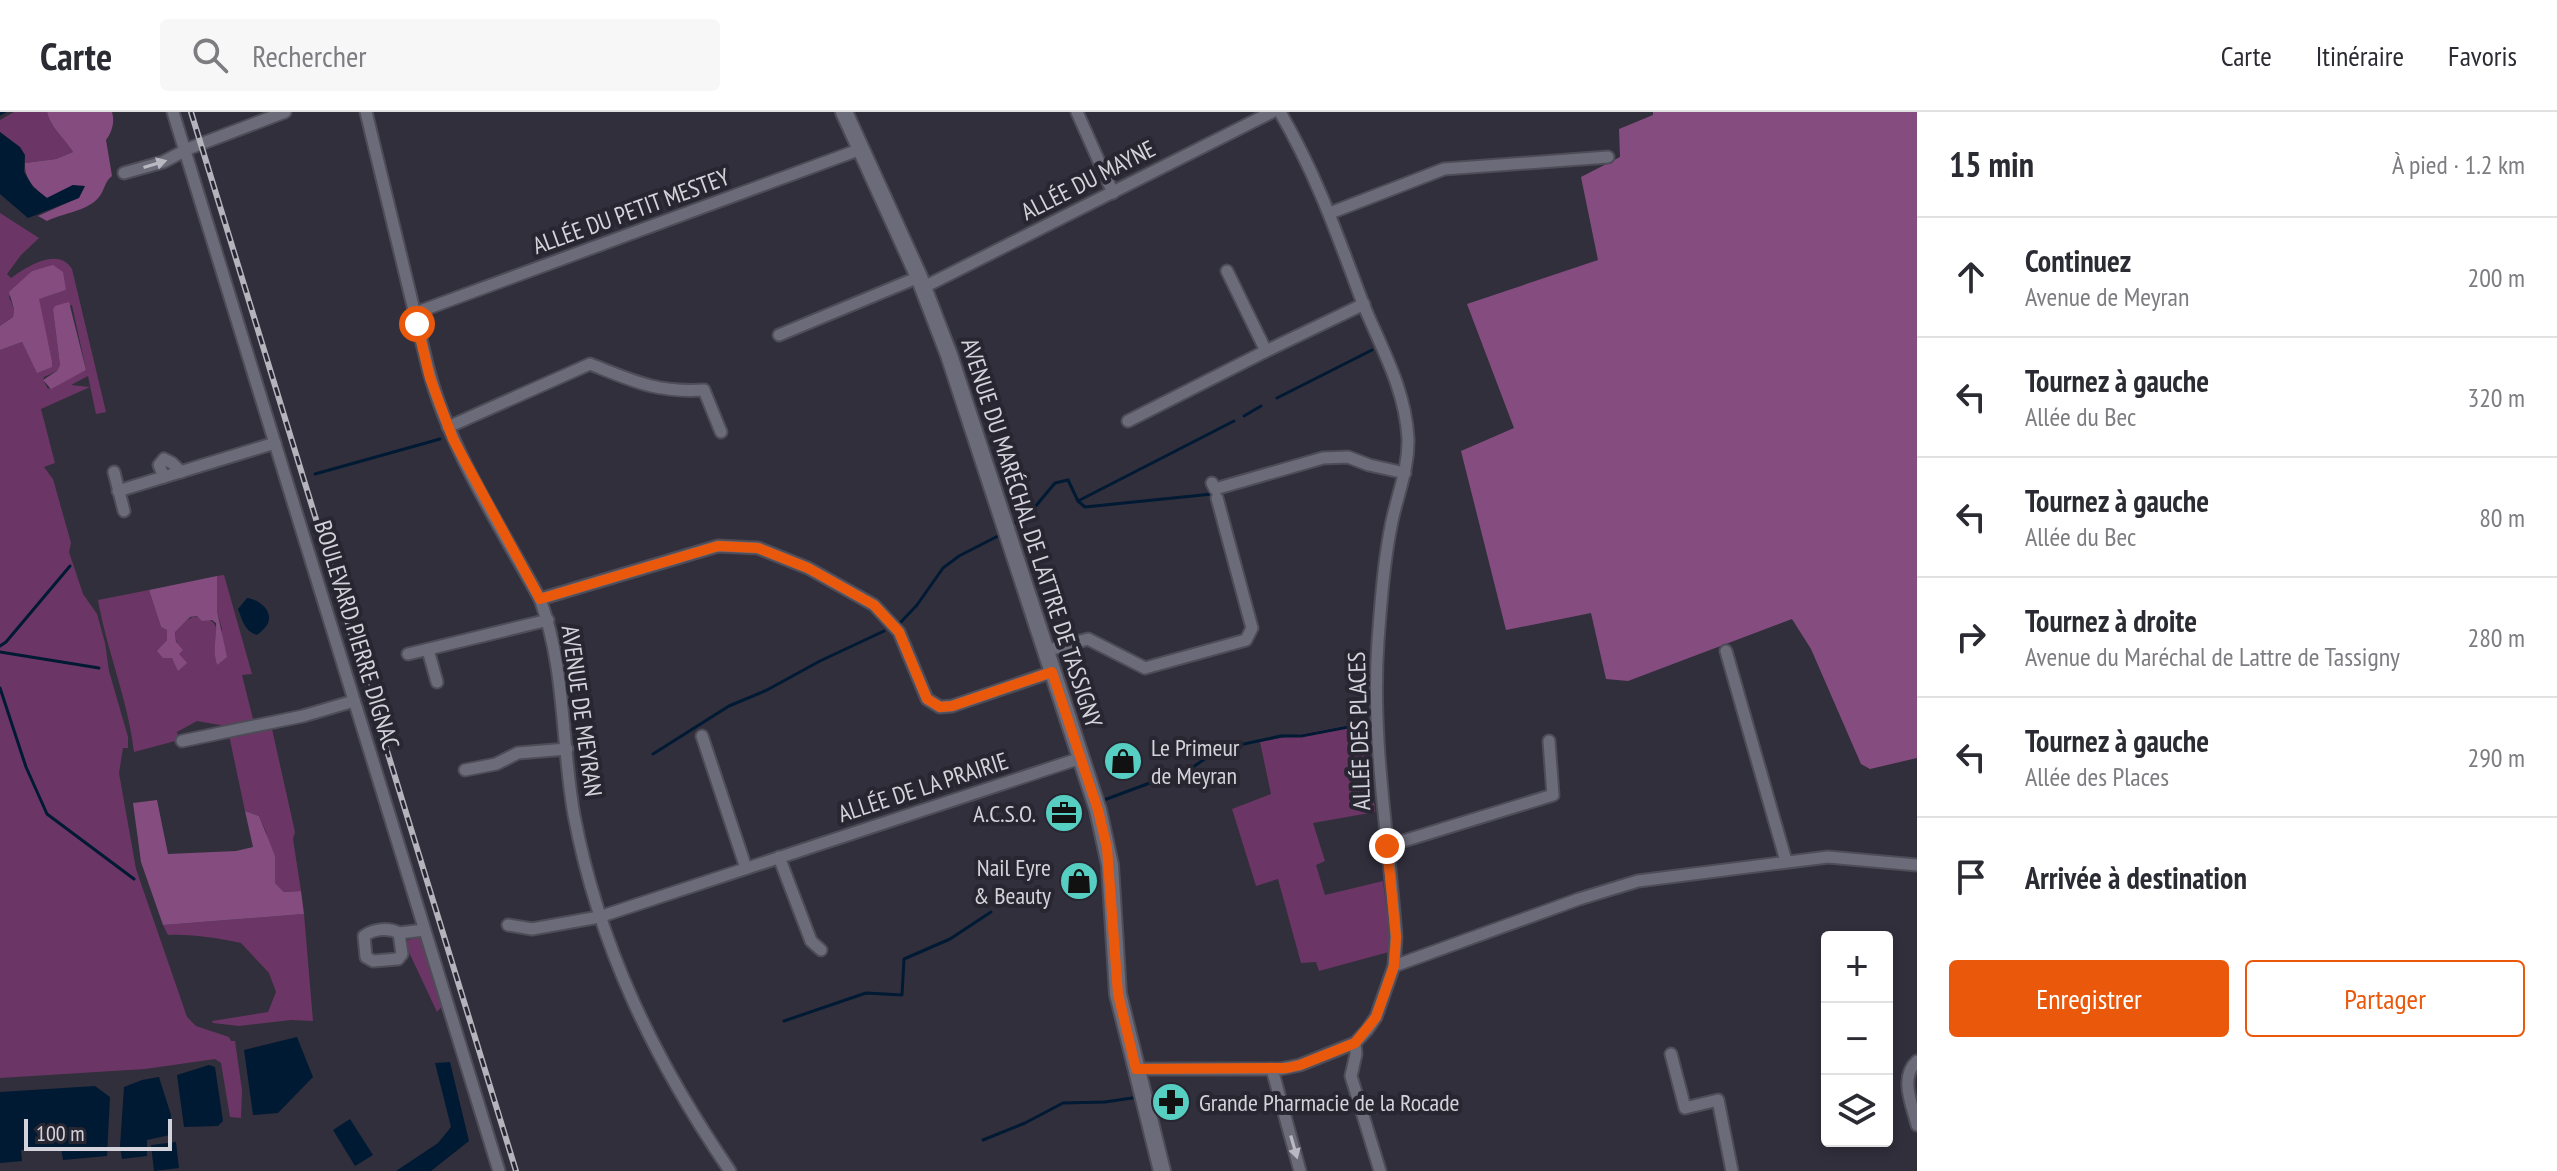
<!DOCTYPE html>
<html lang="fr">
<head>
<meta charset="utf-8">
<style>
	body { margin:0; font-family:"PT Sans Narrow",sans-serif; background:#f7f7f7; color:#2b2b33 }
	.controls { position:absolute; right:24px; bottom:24px; display:grid; overflow:hidden; border-radius:8px; box-shadow:0 4px 12px #0003 }
	.controls button { width:72px; height:72px; display:grid; place-items:center; padding:0; border:0; border-bottom:2px solid #e1e1e2; background:#fff; color:#2b2b33; font:40px sans-serif }
	.scale { position:absolute; left:24px; bottom:20px; width:148px; box-sizing:border-box; padding-left:8px; border:4px solid #d4d3db; border-top:0; font-size:22px; line-height:28px; white-space:nowrap; color:#d4d3db; -webkit-text-stroke:6px #272631; paint-order:stroke }
	.stop { position:absolute; width:24px; height:24px; margin:-18px; border:6px solid #ea580c; border-radius:50%; background:#fff }
	.stop.end { background:#ea580c; border-color:#fff; box-shadow:0 2px 8px #0008 }
	.list { margin:0; padding:0; list-style:none }
	h2 { display:flex; justify-content:space-between; align-items:center; height:104px; margin:0; padding:0 32px; font-size:34px }
	h2 small { font-size:26px; font-weight:400; color:#7c7c81 }
	.list li { display:grid; grid-template-columns:52px 1fr auto; gap:24px; align-items:center; box-sizing:border-box; height:120px; padding:0 32px; border-top:2px solid #e1e1e2 }
	.list b { display:block; font-size:30px; white-space:nowrap }
	.list p { margin:0; font-size:26px; white-space:nowrap; color:#7c7c81 }
	.list em { font-size:26px; font-style:normal; color:#7c7c81 }
	.actions { display:flex; gap:16px; padding:24px 32px }
	.actions a { flex:1; padding:18px 0; border:2px solid #ea580c; border-radius:8px; text-align:center; font-size:28px; color:#ea580c }
	.actions .main { background:#ea580c; color:#fff }
	.icon { flex:none; width:44px; height:44px; fill:none; stroke:currentColor; stroke-width:2; stroke-linecap:round; stroke-linejoin:round }
	.map { position:relative; flex:none; width:1917px; height:1059px; overflow:hidden }
	header { display:flex; align-items:center; gap:48px; box-sizing:border-box; height:112px; padding:0 40px; background:#fff; border-bottom:2px solid #e1e1e2 }
	header strong { font-size:38px }
	nav { display:flex; gap:44px; margin-inline-start:auto; font-size:28px }
	.search { width:560px; height:72px; background:#f7f7f7; display:flex; align-items:center; gap:20px; box-sizing:border-box; padding:0 28px; border-radius:8px; color:#7c7c81; font-size:30px }
	main { display:flex }
	aside { flex:1; background:#fff }
	.map>svg:first-child { display:block }
	.green { fill:#6b3665; fill-rule:evenodd }
	.forest { fill:#854d7f }
	.water { fill:#001a34 }
	.lines { fill:none; stroke-linecap:round; stroke-linejoin:round }
	.stream { stroke:#001a34; stroke-width:3 }
	.street-casing { stroke:#4d4c57; stroke-width:15 }
	.secondary-casing { stroke:#4d4c57; stroke-width:20 }
	.street { stroke:#6c6b79; stroke-width:11 }
	.secondary { stroke:#6c6b79; stroke-width:16 }
	.rail-casing { stroke:#b5b4bd; stroke-width:6 }
	.rail { stroke:#272631; stroke-width:3; stroke-dasharray:9; stroke-linecap:butt }
	.oneway { fill:#bab9c2 }
	.route { stroke:#ea580c; stroke-width:10 }
	.labels { text-anchor:middle; dominant-baseline:central; stroke-width:8; stroke-linejoin:round; paint-order:stroke }
	.street-label { font-size:24px; fill:#d4d3db; stroke:#272631 }
	.poi-label { font-size:24px; fill:#d4d3db; stroke:#272631; text-anchor:start }
</style>
</head>
<body>
<header>
<strong>Carte</strong>
<div class="search"><svg class="icon" aria-label="search" viewBox="0 0 24 24"><circle cx="10" cy="10" r="6"/><path d="M15 15l6 6"/></svg>Rechercher</div>
<nav><a>Carte</a><a>Itinéraire</a><a>Favoris</a></nav>
</header>
<main>
<div class="map">
<svg width="1917" height="1059" viewBox="0 0 1917 1059">
	<rect width="100%" height="100%" fill="#312f3c"/>
	<!-- green -->
	<g class="green">
		<path d="M14 0H47C52 18 63 24 73 40L56 47 25 51 24 43 0 20V8Z"/>
		<path d="M0 101 39 126 21 143 7 162 11 166C26 155 58 134 72 157L106 300 96 302 88 264 71 273 90 275 41 297 55 351 44 355 53 367 71 431 69 440 83 482 97 502 105 531 109 559 128 625V636H123L119 661 136 757 187 905 196 914 229 925 231 929H235L242 978 241 1006 230 1005 221 951 215 947 145 957 0 966V238L22 230 37 260 52 249 38 187 66 178 53 154 32 159 9 185 14 197 13 205 0 214ZM72 193 86 258 48 277 43 268 44 265 57 259 60 253 53 198Z"/>
		<path d="M224 463 252 562 242 563 254 611 231 615 197 609 177 620 179 628 134 640C128 588 107 539 98 488L149 478 161 515 167 518V528L162 534 178 542 175 519C180 516 184 510 189 507 194 504 196 504 201 505 229 510 210 535 217 553L222 517 217 499V464Z"/>
		<path d="M1366 610 1375 700 1313 711 1325 749 1316 753 1325 783 1383 769 1390 826 1389 840 1319 859 1316 850 1301 851 1278 767 1256 774 1232 697 1271 682 1260 630Z"/>
		<path d="M272 617 295 720 293 727 301 779 284 780 275 771 266 720 259 704 245 699 229 623Z"/>
		<path d="M304 802 313 909 291 908 239 914 213 911 212 909 268 900 276 880 269 861 241 831C216 826 194 822 168 823L163 813Z"/>
		<path d="M420 825 442 894 437 900 408 838V828Z"/>
	</g>
	<!-- forest -->
	<g class="forest">
		<path d="M47 0H112C115 10 112 20 106 28L112 64C104 70 105 78 99 85 88 99 63 101 47 109L38 104 78 86 73 73 47 86C35 77 24 67 25 51L56 47 73 40C63 24 52 18 47 0Z"/>
		<path d="M1653 0H1917V646L1870 657 1861 652 1811 537 1792 507 1628 569 1606 567 1591 501 1506 518 1461 339 1514 316 1467 192 1598 148 1581 65 1620 45 1619 17 1653 3Z"/>
		<path d="M53 153 63 160 66 178 39 187 52 249V255L37 261 22 230 0 238V214L13 205 14 197 9 180 32 159Z"/>
		<path d="M69 190 86 258 51 277 43 268 57 259 60 253 53 198 55 194Z"/>
		<path d="M217 464V499L227 545 217 553C212 540 217 526 216 511L212 508 202 509 197 504 190 505 175 520 176 530 183 538 179 542 187 551 178 559 172 546H163L157 539 167 528V518L161 515 149 478Z"/>
		<path d="M157 688 168 742 236 739 253 735 245 699 259 704 275 744V771L284 780 301 779 304 802 163 813 141 750 133 691Z"/>
	</g>
	<!-- water -->
	<g class="water">
		<path d="M0 20 20 35 25 43 24 60 33 75 47 86 73 73 85 74 79 86 28 106 0 82Z"/>
		<path d="M247 486C258 487 275 499 267 513 266 515 259 522 257 523 244 519 242 507 238 497Z"/>
		<path d="M297 925 313 965 278 1001 253 1003 244 938Z"/>
		<path d="M450 950 469 1029 431 1059H396L438 1031 451 1015 435 951Z"/>
		<path d="M209 953 215 955 223 1009 218 1014 184 1015 177 963Z"/>
		<path d="M159 965 171 1003 170 1023 147 1028V1044L122 1047 120 1034 124 975 142 968Z"/>
		<path d="M95 974 110 985 107 1044 63 1048 61 1035 21 1038 22 1049 0 1051V980Z"/>
		<path d="M350 1007 373 1043 355 1054 333 1018Z"/>
		<path d="M176 1030 179 1056 154 1059 151 1033Z"/>
	</g>
	<g class="lines">
		<!-- stream -->
		<g class="stream">
			<path d="M0 2 4 0"/>
			<path d="M1277 286 1372 238"/>
			<path d="M1244 304 1261 294"/>
			<path d="M315 362 440 327"/>
			<path d="M1078 389 1234 309"/>
			<path d="M1015 411 1034 396 1055 371 1068 368 1078 389 1085 395 1212 382"/>
			<path d="M900 511 917 493 943 456 959 444 998 424"/>
			<path d="M0 534 6 530 70 454"/>
			<path d="M0 540 99 556"/>
			<path d="M0 576 26 655 47 702 134 767"/>
			<path d="M653 642 729 594 767 578 820 549 884 519"/>
			<path d="M1104 688 1193 655 1215 640 1225 636 1281 624H1301L1364 612"/>
			<path d="M784 909 866 881 902 883 904 847 950 827 991 800"/>
			<path d="M1365 992 1380 988"/>
			<path d="M983 1028 1025 1011 1063 991 1105 990 1132 986"/>
		</g>
		<!-- street casing -->
		<g class="street-casing">
			<g id="street">
				<path d="M173 0 499 1059"/>
				<path d="M366 0 428 256C449 336 500 414 540 487 566 557 561 631 574 703 599 835 655 949 730 1059"/>
				<path d="M1077 0 1113 81"/>
				<path d="M124 61 163 50 190 36 285 0"/>
				<path d="M1330 101 1444 57 1608 45"/>
				<path d="M1227 159 1266 239"/>
				<path d="M924 175 1272 0"/>
				<path d="M415 201 861 37"/>
				<path d="M779 223 919 165"/>
				<path d="M1128 309 1266 239 1364 192"/>
				<path d="M448 315 590 252C633 269 657 281 704 278L721 320"/>
				<path d="M114 360 124 399"/>
				<path d="M164 365 159 353 164 347 172 351 181 360"/>
				<path d="M1212 371 1215 377 1323 346 1348 345 1369 353 1405 361"/>
				<path d="M118 379 275 331"/>
				<path d="M540 487 718 434 758 436 808 456 874 493 899 520 927 587 940 595 952 594 1052 560"/>
				<path d="M428 538 437 570"/>
				<path d="M1045 539 1088 527 1145 556 1246 528 1252 516 1217 386"/>
				<path d="M1726 539 1786 749"/>
				<path d="M408 542 548 508"/>
				<path d="M702 624 746 756"/>
				<path d="M182 629 303 604 354 589"/>
				<path d="M465 658 496 652 518 641 567 637"/>
				<path d="M1387 734 1553 683 1549 629"/>
				<path d="M779 745 811 829 821 838"/>
				<path d="M508 813 532 817 599 805 1081 646"/>
				<path d="M399 821 402 842 398 847 373 849 366 845 364 824C373 817 389 815 399 821L424 818"/>
				<path d="M1394 854 1579 787 1638 769 1828 745 1917 753"/>
				<path d="M1355 931 1356 942 1351 964 1380 1059"/>
				<path d="M1671 942 1685 996 1718 988 1732 1059"/>
				<path d="M1917 949C1899 966 1912 992 1917 1013"/>
				<path d="M1136 957H1280L1300 953 1355 931 1367 918 1376 905 1394 854 1396 825C1389 726 1371 629 1378 529 1381 489 1384 447 1392 409 1398 381 1409 355 1408 326 1405 275 1380 234 1362 189 1337 122 1316 62 1280 0"/>
				<path d="M1272 957 1300 1059"/>
			</g>
		</g>
		<!-- secondary casing -->
		<g class="secondary-casing">
			<path id="secondary" d="M844 0 919 165 949 243 1098 698 1110 753 1118 882 1162 1059"/>
		</g>
		<!-- street -->
		<use href="#street" class="street"/>
		<!-- secondary -->
		<use href="#secondary" class="secondary"/>
		<!-- rail casing -->
		<g class="rail-casing">
			<path id="rail" d="M191 0 516 1059"/>
		</g>
		<!-- rail -->
		<use href="#rail" class="rail"/>
	</g>
	<!-- one-way arrows -->
	<defs><path id="oneway-solid" d="M-6-.8H1V-3.2L6.5 0L1 3.2V.8H-6Z" transform="scale(2)"/></defs>
	<g class="oneway">
		<use href="#oneway-solid" transform="translate(155 52) rotate(-17)"/>
		<use href="#oneway-solid" transform="translate(1294 1035) rotate(74)"/>
	</g>
	<g class="lines">
		<!-- route -->
		<path class="route" d="M417 212 430 266 453 327 540 487 718 434 758 436 808 456 874 493 899 520 927 587 940 595 952 594 1052 560 1098 698 1107 736 1118 882 1136 957 1287 956 1300 953 1355 931 1376 905 1394 854 1396 825 1387 734"/>
	</g>
	<!-- icons -->
	<defs>
		<g id="shop-disc" transform="scale(2)"><circle r="9.5" fill="#57cec2" stroke="#272631"/><path d="M-5-2.5h2.3a2.7 3.5 0 0 1 5.4 0H5L5.5 6h-11ZM-1.5-2.5h3a1.5 2.3 0 0 0-3 0Z" fill="#111"/></g>
		<g id="office-disc" transform="scale(2)"><circle r="9.5" fill="#57cec2" stroke="#272631"/><path d="M-6-3h4V-5.5h4V-3h4V5H-6ZM-1-4.5V-3h2v-1.5ZM-6 0V1H6V0Z" fill="#111"/></g>
		<g id="pharmacy-disc" transform="scale(2)"><circle r="9.5" fill="#57cec2" stroke="#272631"/><path d="M-2-6h4v4h4v4h-4v4h-4v-4h-4v-4h4Z" fill="#111"/></g>
	</defs>
	<g fill-rule="evenodd">
		<use href="#shop-disc" x="1123" y="649"/>
		<use href="#office-disc" x="1064" y="701"/>
		<use href="#shop-disc" x="1079" y="769"/>
		<use href="#pharmacy-disc" x="1171" y="990"/>
	</g>
	<g class="labels">
		<!-- street labels -->
		<g class="street-label">
			<text transform="translate(1088 68) rotate(-27)">ALLÉE DU MAYNE</text>
			<text transform="translate(631 99) rotate(-20)">ALLÉE DU PETIT MESTEY</text>
			<text transform="translate(1032 421) rotate(72)">AVENUE DU MARÉCHAL DE LATTRE DE TASSIGNY</text>
			<text transform="translate(357 523) rotate(73)">BOULEVARD PIERRE DIGNAC</text>
			<text transform="translate(582 599) rotate(82)">AVENUE DE MEYRAN</text>
			<text transform="translate(1359 619) rotate(-92)">ALLÉE DES PLACES</text>
			<text transform="translate(923 675) rotate(-18)">ALLÉE DE LA PRAIRIE</text>
		</g>
		<!-- poi labels -->
		<g class="poi-label">
			<text x="1151" y="635">Le Primeur<tspan x="1151" dy="28">de Meyran</tspan></text>
			<text x="1036" y="701" text-anchor="end">A.C.S.O.</text>
			<text x="1051" y="755" text-anchor="end">Nail Eyre<tspan x="1051" dy="28">&amp; Beauty</tspan></text>
			<text x="1199" y="990">Grande Pharmacie de la Rocade</text>
		</g>
	</g>
</svg>
<div class="controls">
<button>+</button>
<button>−</button>
<button><svg class="icon" aria-label="layers" viewBox="0 0 24 24"><path d="M12 4l9 5-9 5-9-5zM3 14l9 5 9-5"/></svg></button>
</div>
<div class="scale">100 m</div>
<div class="stop" style="left:417px;top:212px"></div>
<div class="stop end" style="left:1387px;top:734px"></div>
</div>
<aside>
<h2>15 min<small>À pied · 1.2 km</small></h2>
<ul class="list">
<li><svg class="icon" aria-label="ahead" viewBox="0 0 24 24"><path d="M12 20V5M6 11l6-6 6 6"/></svg><div><b>Continuez</b><p>Avenue de Meyran</p></div><em>200 m</em></li>
<li><svg class="icon" aria-label="left" viewBox="0 0 24 24"><path d="M17 20v-9H6M10 6l-5 5 5 5"/></svg><div><b>Tournez à gauche</b><p>Allée du Bec</p></div><em>320 m</em></li>
<li><svg class="icon" aria-label="left" viewBox="0 0 24 24"><path d="M17 20v-9H6M10 6l-5 5 5 5"/></svg><div><b>Tournez à gauche</b><p>Allée du Bec</p></div><em>80 m</em></li>
<li><svg class="icon" aria-label="right" viewBox="0 0 24 24"><path d="M7 20v-9h11M14 6l5 5-5 5"/></svg><div><b>Tournez à droite</b><p>Avenue du Maréchal de Lattre de Tassigny</p></div><em>280 m</em></li>
<li><svg class="icon" aria-label="left" viewBox="0 0 24 24"><path d="M17 20v-9H6M10 6l-5 5 5 5"/></svg><div><b>Tournez à gauche</b><p>Allée des Places</p></div><em>290 m</em></li>
<li><svg class="icon" aria-label="arrive" viewBox="0 0 24 24"><path d="M6 21V4h12l-3 4 3 4H6"/></svg><div><b>Arrivée à destination</b></div></li>
</ul>
<div class="actions"><a class="main">Enregistrer</a><a>Partager</a></div>
</aside>
</main>
</body>
</html>
